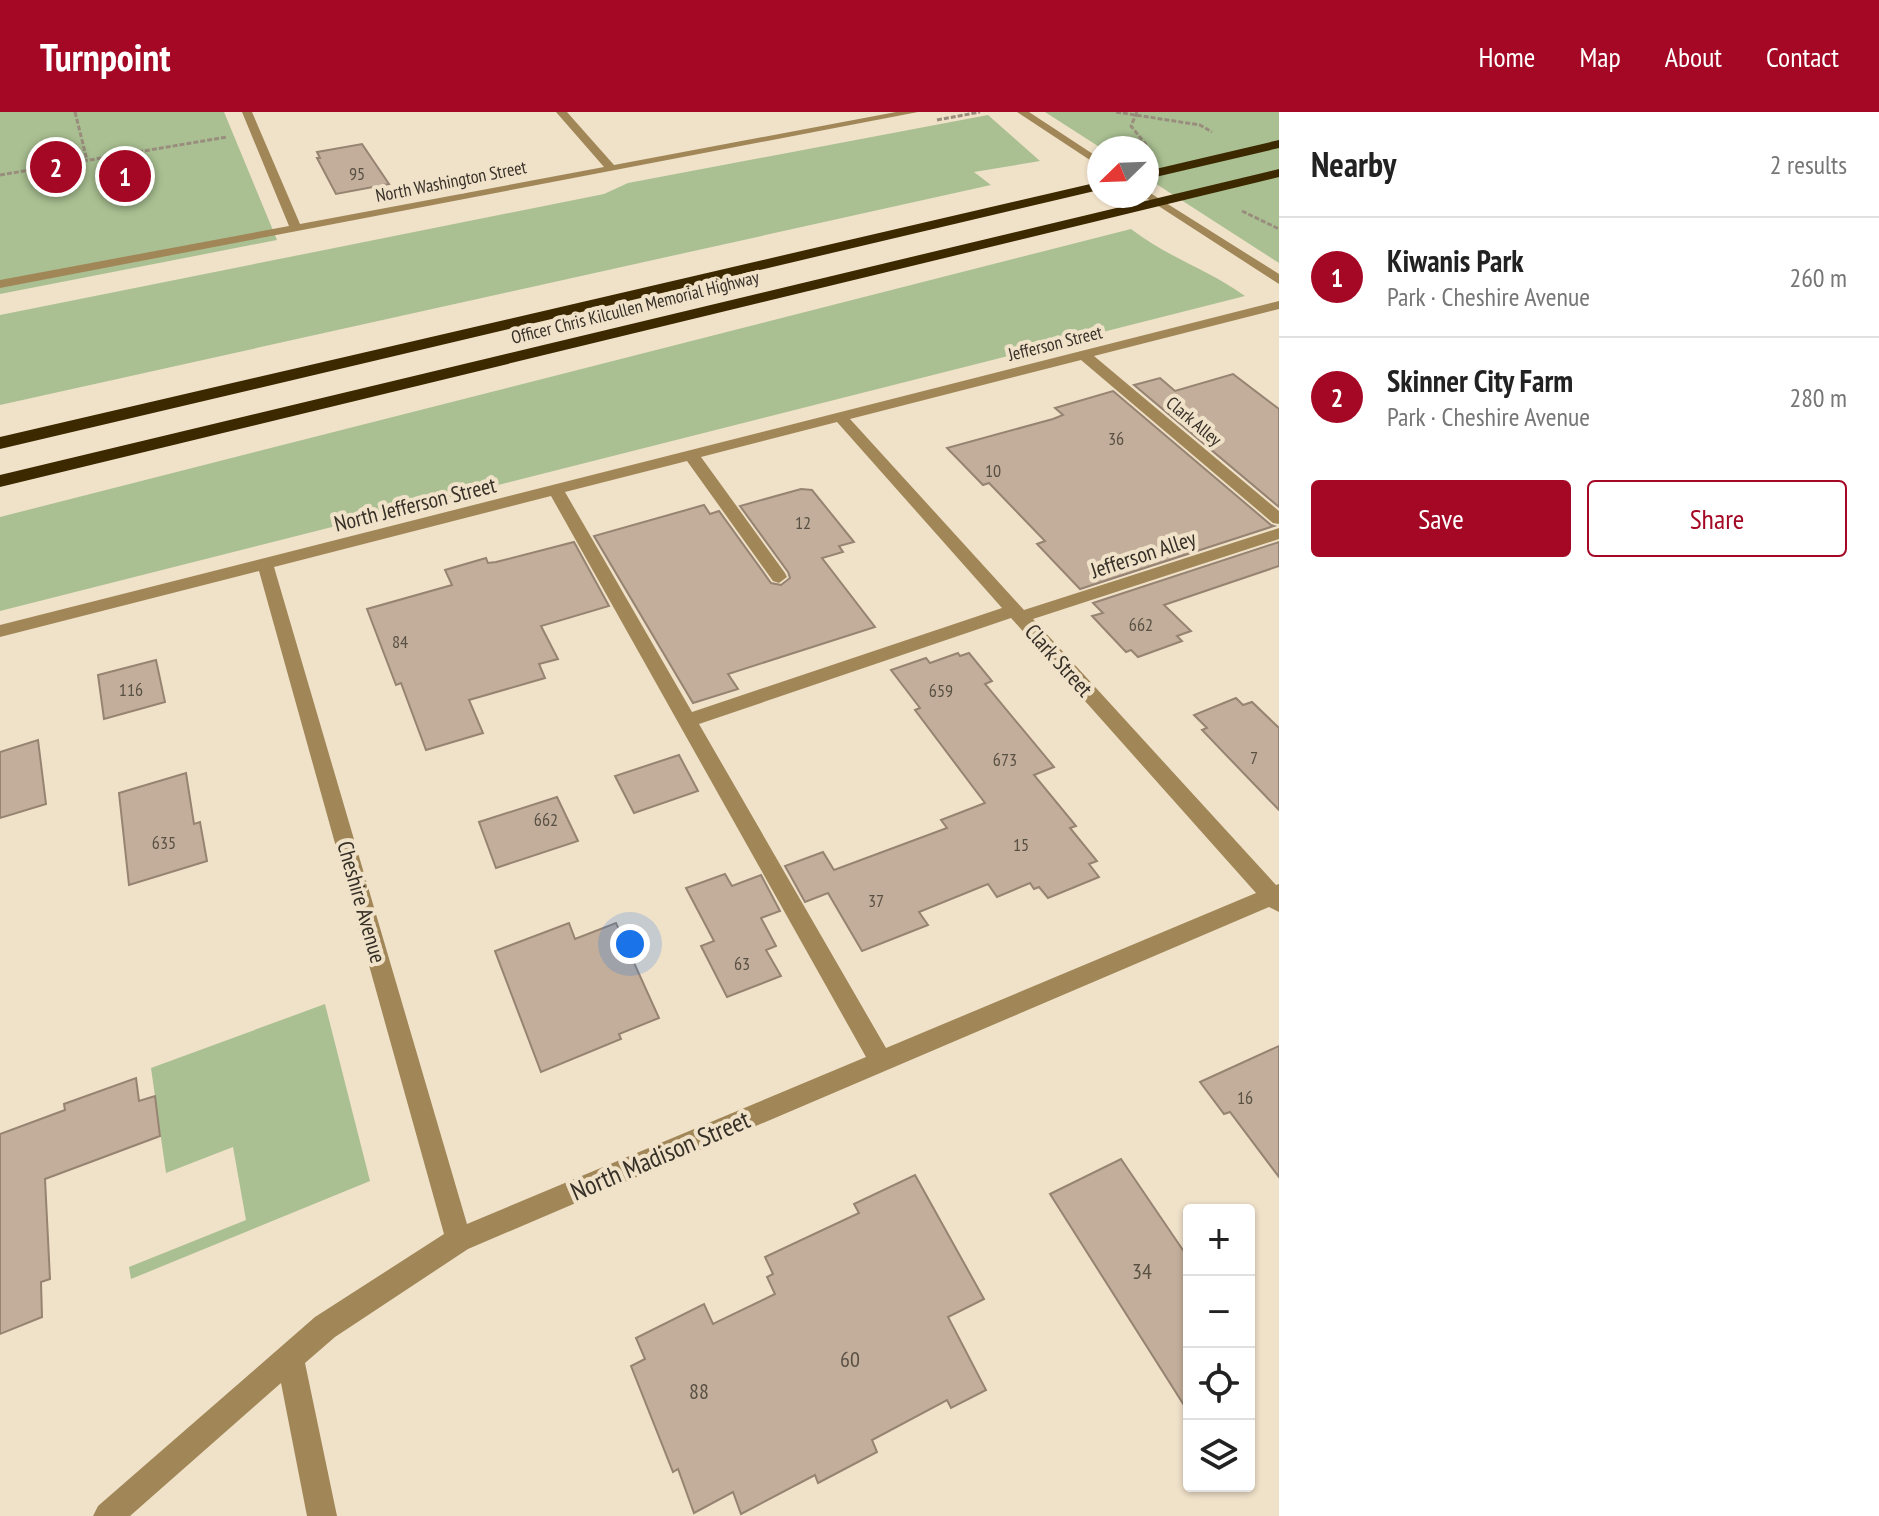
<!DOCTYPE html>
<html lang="en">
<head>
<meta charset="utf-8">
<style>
	body { margin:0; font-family:"PT Sans Narrow",sans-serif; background:#f2f2f2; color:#222 }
	.controls { position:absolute; right:24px; bottom:24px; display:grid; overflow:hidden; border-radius:8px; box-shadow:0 2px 6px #0004 }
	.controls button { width:72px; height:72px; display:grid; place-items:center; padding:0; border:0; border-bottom:2px solid #e0e0e0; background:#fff; color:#222; font:40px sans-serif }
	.compass { position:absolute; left:1087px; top:24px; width:72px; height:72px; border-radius:50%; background:#fff; box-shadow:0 2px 6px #0004; rotate:247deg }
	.you { position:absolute; left:630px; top:832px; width:28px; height:28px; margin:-20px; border:6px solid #fff; border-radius:50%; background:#1a73e8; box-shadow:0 0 0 12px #1a73e833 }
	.badge { display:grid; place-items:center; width:52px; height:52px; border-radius:50%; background:#a40824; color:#fff; font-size:26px; font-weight:700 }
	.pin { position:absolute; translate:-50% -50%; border:4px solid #fff; box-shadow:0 2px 8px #0006 }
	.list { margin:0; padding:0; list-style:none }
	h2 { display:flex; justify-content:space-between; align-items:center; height:104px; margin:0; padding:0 32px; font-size:34px }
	h2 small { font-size:26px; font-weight:400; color:#767676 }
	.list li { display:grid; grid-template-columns:52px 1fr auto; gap:24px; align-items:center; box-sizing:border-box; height:120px; padding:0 32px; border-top:2px solid #e0e0e0 }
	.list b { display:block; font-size:30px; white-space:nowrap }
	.list p { margin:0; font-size:26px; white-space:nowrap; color:#767676 }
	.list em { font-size:26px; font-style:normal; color:#767676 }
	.actions { display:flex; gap:16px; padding:24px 32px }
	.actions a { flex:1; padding:18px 0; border:2px solid #a40824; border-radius:8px; text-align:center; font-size:28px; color:#a40824 }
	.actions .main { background:#a40824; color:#fff }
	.icon { flex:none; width:44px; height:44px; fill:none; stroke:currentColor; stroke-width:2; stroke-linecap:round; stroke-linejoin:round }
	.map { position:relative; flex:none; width:1279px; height:1404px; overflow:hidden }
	header { display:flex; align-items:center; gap:48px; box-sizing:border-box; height:112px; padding:0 40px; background:#a40824; color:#fff }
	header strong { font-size:38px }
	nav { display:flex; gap:44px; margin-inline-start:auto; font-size:28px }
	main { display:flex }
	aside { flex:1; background:#fff }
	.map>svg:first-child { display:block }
	.green { fill:#aac092 }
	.building { fill:#c2ae9a; stroke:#968371; stroke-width:2 }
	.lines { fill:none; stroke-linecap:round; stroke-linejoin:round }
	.path { stroke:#998e7d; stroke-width:3; stroke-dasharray:5 2; stroke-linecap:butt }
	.minor { fill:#a18758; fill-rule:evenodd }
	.highway { fill:#3d2900; fill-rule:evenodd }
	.labels { text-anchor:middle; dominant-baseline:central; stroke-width:8; stroke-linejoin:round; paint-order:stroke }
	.number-label { font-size:18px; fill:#595044 }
	.far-street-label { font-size:18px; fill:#363027; stroke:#f0e1c9 }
	.street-label { font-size:22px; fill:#363027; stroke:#f0e1c9 }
	.near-number-label { font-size:22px; fill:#595044 }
	.near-street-label { font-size:26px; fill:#363027; stroke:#f0e1c9 }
</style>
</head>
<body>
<header>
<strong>Turnpoint</strong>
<nav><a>Home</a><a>Map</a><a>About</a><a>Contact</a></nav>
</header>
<main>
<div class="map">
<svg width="1279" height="1404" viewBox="0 0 1279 1404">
	<rect width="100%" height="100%" fill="#f0e1c9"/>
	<!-- green -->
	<g class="green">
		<path d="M0 0H224L277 128 0 182Z"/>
		<path d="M1045 0H1279V151L1147 66V36H1101Z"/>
		<path d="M988 3 1040 49 974 60 991 73 0 293V203L604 82 628 71Z"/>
		<path d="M1131 117C1167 145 1209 158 1245 184L0 499V405Z"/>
		<path d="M325 892 370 1069 131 1167 129 1155 246 1108 233 1035 166 1061 151 956Z"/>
	</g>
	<!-- building -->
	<g class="building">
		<path d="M362 32 389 72 336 82 317 46H320L317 40Z"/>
		<path d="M1233 262 1279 297V395L1134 273 1160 266 1175 279Z"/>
		<path d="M1113 279 1271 413 1274 414 1080 477 1037 432 1045 429 989 371 983 373 947 336 1053 307 1063 303 1055 296Z"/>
		<path d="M801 377 812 378 854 430 839 434 843 440 822 446 875 515 728 562 738 577 693 591 594 424 704 393 710 402 719 399 771 471 781 473 790 466 788 460 740 394Z"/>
		<path d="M574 430 609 494 541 514 558 547 539 552 545 566 469 588 483 621 426 638 401 571 396 573 367 497 452 473 445 458 486 446 488 451 496 450Z"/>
		<path d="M1279 430V454L1164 493 1191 519 1177 524 1182 529 1138 545 1131 538 1126 540 1092 504 1103 501 1093 491Z"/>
		<path d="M958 541 960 544 969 541 992 569 985 572 1054 655 1034 663 1076 714 1070 716 1097 749 1089 752 1099 765 1048 786 1039 775 1034 777 1030 771 997 785 988 772 919 800 928 813 862 839 828 781 805 790 785 754 823 740 834 758 947 716 941 708 985 691 915 598 920 596 891 558 926 546 930 551Z"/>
		<path d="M156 548 165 590 104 607 98 563Z"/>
		<path d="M1236 586 1243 593 1252 590 1279 616V698L1202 618 1207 616 1194 603Z"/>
		<path d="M38 628 46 692 0 706V640Z"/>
		<path d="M679 643 698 679 634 701 615 664Z"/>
		<path d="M186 661 194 712 200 710 207 749 129 773 119 681Z"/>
		<path d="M557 685 578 729 496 756 479 710Z"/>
		<path d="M725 762 732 774 761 763 780 799 761 806 776 834 766 838 781 864 727 885 701 834 714 829 686 776Z"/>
		<path d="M569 811 575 827 616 811 659 906 619 922 621 927 541 960 495 839Z"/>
		<path d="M1279 934V1065L1230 1000 1224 1002 1200 970Z"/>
		<path d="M136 966 139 989 155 984 160 1024 45 1067 50 1167 41 1170 42 1205 0 1222V1022L65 998 64 992Z"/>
		<path d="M1121 1047 1189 1147V1301L1050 1082Z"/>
		<path d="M915 1063 984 1187 948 1205 986 1278 951 1296 947 1288 872 1328 877 1340 818 1371 815 1363 741 1402 733 1380 694 1401 678 1357 673 1360 631 1254 645 1247 636 1226 704 1192 713 1212 775 1182 767 1165 773 1162 765 1145 859 1101 854 1092Z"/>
	</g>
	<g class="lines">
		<!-- path -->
		<g class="path">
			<path d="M75 0 87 48"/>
			<path d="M1116 0 1200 13 1212 20"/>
			<path d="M1137 0 1131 14 1148 35"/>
			<path d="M937 8 980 0"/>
			<path d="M0 63 227 25"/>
			<path d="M1242 99 1279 117"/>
		</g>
		<!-- minor -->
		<g class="minor">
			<path d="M242 0H252L300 112 604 55 556 0H567L614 53 896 0H918L0 176V168L289 114Z"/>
			<path d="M1017 0H1029L1099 46V54Z"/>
			<path d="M1147 79 1279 162V172L1143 84H1147Z"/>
			<path d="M1279 189V197L1094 244 1279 399V412L1273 411 1081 248 850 307 1024 498 1279 416V427L1033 507 1276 773 1279 772V800L1269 795 468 1137 335 1225 305 1251 337 1404H307L281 1271 130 1404H93L98 1394 315 1205 444 1122 259 459 0 525V513ZM837 310 1002 496 692 600 565 380 687 349 773 469 779 471 787 465 785 461 701 345ZM551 384 866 945 467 1112 274 455ZM1011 506 1256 781 886 936 699 612Z"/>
		</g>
		<!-- highway -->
		<g class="highway">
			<path d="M1279 28V36L1147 67V59Z"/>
			<path d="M1279 57V65L0 375V363Z"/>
			<path d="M1099 70V78L0 337V325Z"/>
		</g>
	</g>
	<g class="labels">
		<!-- number labels -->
		<g class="number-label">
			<text x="357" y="61">95</text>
			<text x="1116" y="326">36</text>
			<text x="993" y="358">10</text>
			<text x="803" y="410">12</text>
			<text x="1141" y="512">662</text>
			<text x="400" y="529">84</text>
			<text x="131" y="577">116</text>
			<text x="941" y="578">659</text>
			<text x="1254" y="645">7</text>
			<text x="1005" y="647">673</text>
			<text x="546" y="707">662</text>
			<text x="164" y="730">635</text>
			<text x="1021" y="732">15</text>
			<text x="876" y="788">37</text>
			<text x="742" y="851">63</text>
			<text x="1245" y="985">16</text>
		</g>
		<!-- far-street labels -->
		<g class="far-street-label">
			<text transform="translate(451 69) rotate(-11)">North Washington Street</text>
			<text transform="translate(635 195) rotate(-14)">Officer Chris Kilcullen Memorial Highway</text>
			<text transform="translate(1055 231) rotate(-14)">Jefferson Street</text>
			<text transform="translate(1194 309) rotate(40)">Clark Alley</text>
		</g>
		<!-- street labels -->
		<g class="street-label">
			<text transform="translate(415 392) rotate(-14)">North Jefferson Street</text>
			<text transform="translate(1143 442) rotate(-18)">Jefferson Alley</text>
			<text transform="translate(1059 548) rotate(48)">Clark Street</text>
			<text transform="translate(362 790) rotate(74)">Cheshire Avenue</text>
		</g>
		<!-- near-number labels -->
		<g class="near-number-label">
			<text x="1142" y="1159">34</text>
			<text x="850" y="1247">60</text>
			<text x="699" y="1279">88</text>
		</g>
		<!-- near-street labels -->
		<g class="near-street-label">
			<text transform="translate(660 1043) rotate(-23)">North Madison Street</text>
		</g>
	</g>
</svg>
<div class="controls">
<button>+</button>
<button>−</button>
<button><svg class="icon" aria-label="locate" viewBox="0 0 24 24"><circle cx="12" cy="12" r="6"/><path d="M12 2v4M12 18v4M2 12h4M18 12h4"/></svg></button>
<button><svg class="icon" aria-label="layers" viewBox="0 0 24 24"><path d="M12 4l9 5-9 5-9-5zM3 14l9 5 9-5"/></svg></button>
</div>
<svg class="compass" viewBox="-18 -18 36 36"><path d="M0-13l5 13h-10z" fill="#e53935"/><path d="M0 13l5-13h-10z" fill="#767676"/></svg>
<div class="you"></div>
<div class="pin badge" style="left:125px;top:64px">1</div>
<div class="pin badge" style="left:56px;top:55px">2</div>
</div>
<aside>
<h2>Nearby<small>2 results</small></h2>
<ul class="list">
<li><span class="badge">1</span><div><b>Kiwanis Park</b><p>Park · Cheshire Avenue</p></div><em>260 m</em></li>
<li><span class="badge">2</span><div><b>Skinner City Farm</b><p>Park · Cheshire Avenue</p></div><em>280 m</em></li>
</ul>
<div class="actions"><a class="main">Save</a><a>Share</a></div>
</aside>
</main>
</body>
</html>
